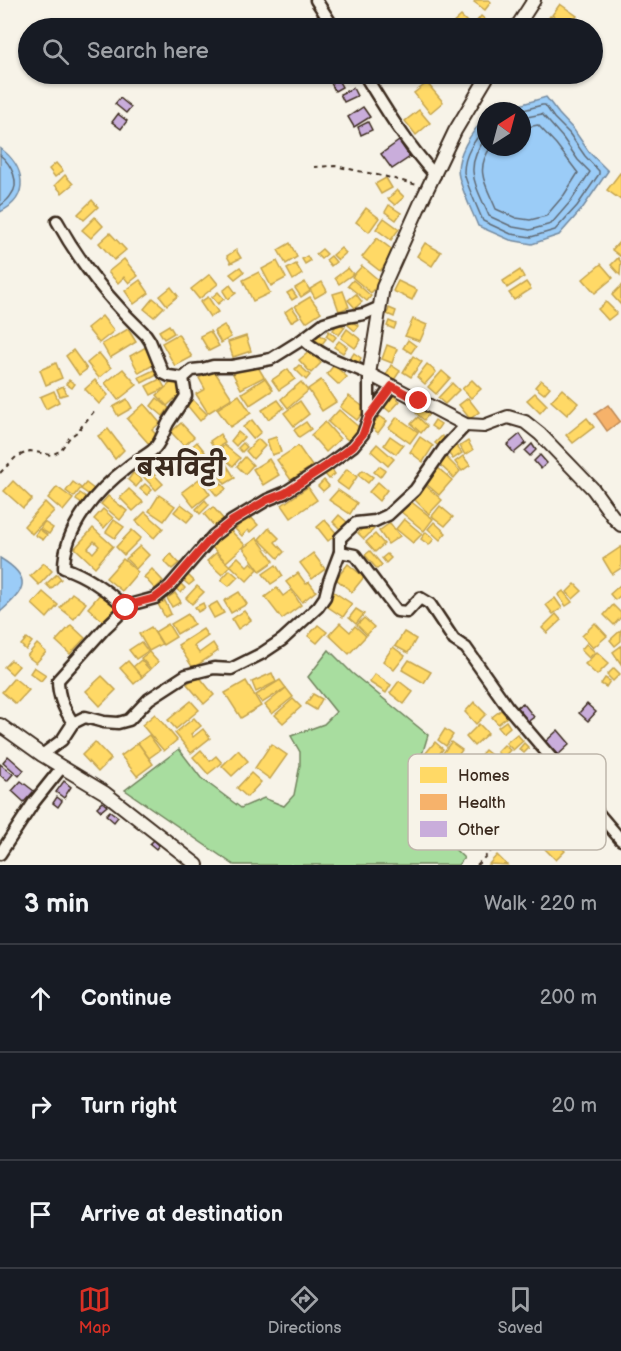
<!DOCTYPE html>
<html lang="en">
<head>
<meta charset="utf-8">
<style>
	body { margin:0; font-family:"Balsamiq Sans","Playpen Sans Deva",sans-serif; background:#20242c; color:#f1f3f6 }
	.compass { position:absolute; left:477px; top:102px; width:54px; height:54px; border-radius:50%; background:#171b24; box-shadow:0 2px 4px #0004; rotate:36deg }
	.stop { position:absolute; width:18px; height:18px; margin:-14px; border:4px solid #d93025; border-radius:50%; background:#fff }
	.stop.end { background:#d93025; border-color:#fff; box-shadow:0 2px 6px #0008 }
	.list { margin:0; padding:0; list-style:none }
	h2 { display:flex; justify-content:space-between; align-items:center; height:78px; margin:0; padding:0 24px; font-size:26px }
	h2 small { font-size:20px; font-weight:400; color:#9ea1a6 }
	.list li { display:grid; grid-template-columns:39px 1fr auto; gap:18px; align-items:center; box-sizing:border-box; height:108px; padding:0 24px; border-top:2px solid #363941 }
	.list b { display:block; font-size:22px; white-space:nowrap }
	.list em { font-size:20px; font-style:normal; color:#9ea1a6 }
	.icon { flex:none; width:33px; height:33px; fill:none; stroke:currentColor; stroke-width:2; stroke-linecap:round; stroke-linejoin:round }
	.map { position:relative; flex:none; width:621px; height:865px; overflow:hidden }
	.search { position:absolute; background:#171b24; box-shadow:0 2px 4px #0004; left:18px; right:18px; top:18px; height:66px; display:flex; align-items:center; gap:15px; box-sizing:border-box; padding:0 21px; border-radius:33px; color:#9ea1a6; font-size:22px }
	.sheet { height:402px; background:#171b24 }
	nav { display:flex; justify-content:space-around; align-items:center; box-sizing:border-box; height:84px; border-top:2px solid #363941; background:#171b24; font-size:16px; color:#9ea1a6 }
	nav a { display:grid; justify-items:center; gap:3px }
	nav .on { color:#d93025 }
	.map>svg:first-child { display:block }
	.green { fill:#a8dd9f; stroke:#72845e; stroke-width:1.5 }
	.water { fill:#9bccf7; stroke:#758ba0; stroke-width:1.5 }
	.homes { fill:#ffd966; stroke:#c4a450; stroke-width:1.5; fill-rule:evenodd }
	.health { fill:#f6b26b; stroke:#be8954; stroke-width:1.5 }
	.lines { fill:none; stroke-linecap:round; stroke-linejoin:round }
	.shore { stroke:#616b75; stroke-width:1.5 }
	.building { fill:#c9addb; stroke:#3b2a1e; stroke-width:1.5 }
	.minor-casing { stroke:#3b2a1e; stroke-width:15 }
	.tertiary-casing { stroke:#3b2a1e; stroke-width:16 }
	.path { stroke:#3b2a1e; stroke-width:2; stroke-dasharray:4.5 4.5; stroke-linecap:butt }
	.minor { stroke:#f7f3e8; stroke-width:10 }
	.tertiary { stroke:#f7f3e8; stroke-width:12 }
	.route { stroke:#d93025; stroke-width:8 }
	.labels { text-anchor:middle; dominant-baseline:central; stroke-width:6; stroke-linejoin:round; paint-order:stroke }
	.district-label { font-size:24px; font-weight:bold; fill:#3b2a1e; stroke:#f7f3e8 }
	.key { fill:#f7f3e8; stroke:#bfb7ab; stroke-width:1.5 }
	.key-label { font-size:16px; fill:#3b2a1e }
</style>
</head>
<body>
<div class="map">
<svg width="621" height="865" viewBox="0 0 621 865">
	<rect width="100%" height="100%" fill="#f7f3e8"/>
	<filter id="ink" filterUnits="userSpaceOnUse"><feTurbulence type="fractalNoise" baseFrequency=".0167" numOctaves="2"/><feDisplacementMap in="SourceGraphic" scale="12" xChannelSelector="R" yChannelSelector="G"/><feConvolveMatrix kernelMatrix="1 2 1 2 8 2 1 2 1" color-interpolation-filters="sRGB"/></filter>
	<g filter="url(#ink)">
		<!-- green -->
		<path class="green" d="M329 650 352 673 428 735 421 758 449 784 423 818 464 858 458 865H234L125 790 179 749 201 778 241 808 264 798 284 806 294 795 300 765V752L291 736 324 724 336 712 308 677Z"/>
		<!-- water -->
		<g class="water">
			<path d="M546 97 559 114 574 130 589 152 608 171 582 209 559 235 532 244 510 240 478 226C472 211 463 193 459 177 454 158 472 130 486 118V147H522V111H499Z"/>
			<path d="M0 148C25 166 31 197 0 212Z"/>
			<path d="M0 558C33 578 26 590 0 612Z"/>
		</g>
		<!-- homes -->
		<g class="homes">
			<path d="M476 0H489L491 2 485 10 474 2Z"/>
			<path d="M560 4 577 16 569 27 552 15Z"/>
			<path d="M461 16 473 28H448Z"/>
			<path d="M481 16 488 22 483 27 477 21Z"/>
			<path d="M550 16 562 23 558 28H553L545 24Z"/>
			<path d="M427 83 443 102 430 113 414 93Z"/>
			<path d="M419 110 430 123 416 135 405 121Z"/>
			<path d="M56 163 63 171 55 177 49 169Z"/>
			<path d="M620 173 621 174V200L607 190Z"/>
			<path d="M65 175 73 184 62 193 55 185Z"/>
			<path d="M386 178 392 188 381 194 375 184Z"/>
			<path d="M397 190 404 197 395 205 388 199Z"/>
			<path d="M92 200 98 207 84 220 78 214Z"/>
			<path d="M389 205 401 213 396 220 385 212Z"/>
			<path d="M366 208 379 218 369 232 356 222Z"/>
			<path d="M95 217 103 226 91 238 82 230Z"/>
			<path d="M384 218 399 229 391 240 376 229Z"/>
			<path d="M110 233 126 250 114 260 99 243Z"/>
			<path d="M377 238 395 252 380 271 362 257Z"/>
			<path d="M620 241 621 242V254L620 256 612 250Z"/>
			<path d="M290 243 297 257 286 264 278 250Z"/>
			<path d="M425 243 441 252 432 266 417 256Z"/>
			<path d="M341 248 346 253 338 260 333 255Z"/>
			<path d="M322 249 327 254 321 259 316 254Z"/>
			<path d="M236 250 241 258 231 263 227 256Z"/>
			<path d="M307 256 310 261 305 264 302 259Z"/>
			<path d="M331 256 336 262 331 266 326 260Z"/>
			<path d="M618 258 621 262 620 275 611 265Z"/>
			<path d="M124 259 138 276 129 283 124 277 118 283 108 272Z"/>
			<path d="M277 261 286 278 271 286 262 269Z"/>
			<path d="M296 264 302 274 293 280 287 269Z"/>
			<path d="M601 264 613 278 595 293 583 279Z"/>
			<path d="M362 266 381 282 371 293 352 277Z"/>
			<path d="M240 267 244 272 235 279 230 274Z"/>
			<path d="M348 268 353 274 339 284 335 278Z"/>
			<path d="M520 270 524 277 507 288 503 281Z"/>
			<path d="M259 272 270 293 253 301 243 280Z"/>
			<path d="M210 274 218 284 199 299 191 289Z"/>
			<path d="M140 280 149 293 134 304 125 291Z"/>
			<path d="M353 280 371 296 367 301 348 286Z"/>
			<path d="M398 281 417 290 412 300 393 291Z"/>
			<path d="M305 282 310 291 301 297 295 288Z"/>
			<path d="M322 282 327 291 315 298 310 289Z"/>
			<path d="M526 282 531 289 514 300 509 293Z"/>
			<path d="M230 285 236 293 228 299 223 291Z"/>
			<path d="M621 286V305L612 295Z"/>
			<path d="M171 287 178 296 167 305 160 296Z"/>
			<path d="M292 290 297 297 292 300 287 293Z"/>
			<path d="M343 291 349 307 339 311 333 294Z"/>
			<path d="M218 292 224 299 218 304 212 297Z"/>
			<path d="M356 294 362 302 355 308 348 300Z"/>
			<path d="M208 297 218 312 210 317 200 302Z"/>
			<path d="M310 297 321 312 306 322 295 306Z"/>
			<path d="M153 298 164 307 154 317 144 309Z"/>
			<path d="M606 302 617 313 608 320 598 309Z"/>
			<path d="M292 307 299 317 291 322 285 312Z"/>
			<path d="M389 308 396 311 394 317 387 314Z"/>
			<path d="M102 316 114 331 99 343 87 328Z"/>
			<path d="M413 319 427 325 420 341 405 336Z"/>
			<path d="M351 321 359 326 355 331 348 325Z"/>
			<path d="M389 321 396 324 394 329 387 326Z"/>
			<path d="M338 323 345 327 339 335 333 330Z"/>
			<path d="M169 325 174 333 164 339 159 331Z"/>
			<path d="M224 325 231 337 221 343 214 331Z"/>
			<path d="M128 329 136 342 110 358 102 344Z"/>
			<path d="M347 329 361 340 355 348 341 338Z"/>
			<path d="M210 331 219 346 209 351 200 336Z"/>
			<path d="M329 331 336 337 333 341 326 336Z"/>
			<path d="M178 334 192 357 175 366 162 343Z"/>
			<path d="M319 334 326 339 322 344 315 340Z"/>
			<path d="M246 336 251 351 233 357 228 342Z"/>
			<path d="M408 340 416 346 411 353 403 348Z"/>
			<path d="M339 341 347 347 343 353 334 347Z"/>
			<path d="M387 345 397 349 392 363 382 359Z"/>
			<path d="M146 347 155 364 139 373 130 356Z"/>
			<path d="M73 350 87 369 79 375 66 356Z"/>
			<path d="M310 351 321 363 311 373 299 360Z"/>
			<path d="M99 353 111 368 99 378 87 363Z"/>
			<path d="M354 353 361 358 358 364 350 359Z"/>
			<path d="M413 356 422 362 411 377 403 372Z"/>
			<path d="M255 362 264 377 241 389 233 374Z"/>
			<path d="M56 363 62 378 46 385 40 370Z"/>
			<path d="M427 364 436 372 425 384 417 377Z"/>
			<path d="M299 365 310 375 306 380 295 369Z"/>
			<path d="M334 365 347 377 339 385 327 374Z"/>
			<path d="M391 365 400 371 394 380 386 375Z"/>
			<path d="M123 369 137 385 118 400 105 383Z"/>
			<path d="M156 369 159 374 142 383 139 377Z"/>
			<path d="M213 369 232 398 208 413 196 394 205 389 199 378Z"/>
			<path d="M288 369 295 379 279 390 272 380Z"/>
			<path d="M442 371 450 378 436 394 428 387Z"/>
			<path d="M265 378 273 390 250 405 242 393Z"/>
			<path d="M160 379 165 388 151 395 146 386Z"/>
			<path d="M69 380 75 384 72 388 66 384Z"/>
			<path d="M95 380 108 395 99 404 85 389Z"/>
			<path d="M174 380 184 390 167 406 157 395Z"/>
			<path d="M321 380 336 402 322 411 308 389Z"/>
			<path d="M472 380 481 389 471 398 462 389Z"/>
			<path d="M541 380 550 387 544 394 535 387Z"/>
			<path d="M301 382 308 391 288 408 281 399Z"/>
			<path d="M452 383 459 390 445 404 438 398Z"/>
			<path d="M63 386 67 394 60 396 57 389Z"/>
			<path d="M562 389 578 403 567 415 551 401Z"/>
			<path d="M54 391 59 402 46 409 40 397Z"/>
			<path d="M535 393 547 405 540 413 527 400Z"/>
			<path d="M391 394 400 401 390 412 382 405Z"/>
			<path d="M239 395 251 413 230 427 217 409Z"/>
			<path d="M349 396 366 409 357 420 340 407Z"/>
			<path d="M157 398 169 408 163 416 151 406Z"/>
			<path d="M468 398 479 412 470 419 459 405Z"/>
			<path d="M127 399 132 408 118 416 113 407Z"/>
			<path d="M193 400 207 414 200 421 186 404Z"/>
			<path d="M278 400 284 408 268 419 262 410Z"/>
			<path d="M300 401 309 414 294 426 284 413Z"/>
			<path d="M144 404 160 423 152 430 158 437 149 444 127 419Z"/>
			<path d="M421 407 429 414 424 420 416 413Z"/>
			<path d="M339 410 362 430 351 443 328 422Z"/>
			<path d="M379 416 387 421 378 433 371 427Z"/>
			<path d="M397 417 418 432 410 443 389 428Z"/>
			<path d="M418 417 427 426 421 433 411 424Z"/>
			<path d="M587 418 594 427 573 443 566 435Z"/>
			<path d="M252 420 261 432 253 439 243 427Z"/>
			<path d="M435 420 441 424 437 430 431 426Z"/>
			<path d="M306 422 311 429 299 437 294 430Z"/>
			<path d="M325 422 340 439 326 452 311 435Z"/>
			<path d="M181 423 194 437 184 446 171 432Z"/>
			<path d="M108 429 124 450 115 459 98 436Z"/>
			<path d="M238 432 244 437 236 446 231 441Z"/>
			<path d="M220 434 225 443 215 449 210 441Z"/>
			<path d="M390 436 403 445 396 454 384 445Z"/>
			<path d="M442 436 447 440 441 448 435 443Z"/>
			<path d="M276 437 281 452 272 455 267 440Z"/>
			<path d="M420 437 433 446 423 462 410 452Z"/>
			<path d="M258 439 265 446 253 459 246 451Z"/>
			<path d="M468 441 473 450 465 455 460 446Z"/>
			<path d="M197 442 205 452 195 460 188 450Z"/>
			<path d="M243 443 247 447 242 452 238 448Z"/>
			<path d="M454 443 462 453 453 459 445 449Z"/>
			<path d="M377 444 394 459 388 466 371 451Z"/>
			<path d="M224 445 240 458 233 466 218 453Z"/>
			<path d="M298 446 312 466 291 480 277 460Z"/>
			<path d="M214 454 220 462 207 471 201 463Z"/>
			<path d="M445 456 460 471 454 478 438 463Z"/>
			<path d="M463 456 470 465 462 471 455 462Z"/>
			<path d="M245 457 253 465 245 474 237 466Z"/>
			<path d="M269 459 279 475 263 485 253 469Z"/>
			<path d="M226 464 235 478 225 484 216 471Z"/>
			<path d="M146 466 163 484 156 490 139 472Z"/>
			<path d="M379 466 385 470 380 477 374 472Z"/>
			<path d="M437 467 452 480 439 495 424 482Z"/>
			<path d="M331 468 335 474 329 479 324 473Z"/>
			<path d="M347 469 357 477 348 490 337 482Z"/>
			<path d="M363 470 373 477 368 483 358 475Z"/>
			<path d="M133 473 142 480 136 487 128 480Z"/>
			<path d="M213 473 226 489 217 496 204 480Z"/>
			<path d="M199 479 210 494 194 507 182 492Z"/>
			<path d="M324 480 329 486 323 491 318 486Z"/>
			<path d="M13 481 32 499 23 508 4 491Z"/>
			<path d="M73 482 81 488 74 497 66 491Z"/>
			<path d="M378 482 387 490 379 501 369 492Z"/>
			<path d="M86 483 95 490 91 496 81 489Z"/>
			<path d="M145 484 152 490 147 495 140 489Z"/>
			<path d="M425 485 442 500 429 514 415 500 418 496 416 494Z"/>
			<path d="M57 487 73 499 63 511 48 498Z"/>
			<path d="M308 487 317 500 291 518 282 505Z"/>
			<path d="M129 489 143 502 133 511 120 498Z"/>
			<path d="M338 490 357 503 350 514 329 500Z"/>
			<path d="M80 493 89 499 85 506 76 500Z"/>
			<path d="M159 495 175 506 164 521 149 511Z"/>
			<path d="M108 496 127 511 120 520 101 504Z"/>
			<path d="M205 500 209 505 200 514 196 509Z"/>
			<path d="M409 500 433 519 424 531 400 511Z"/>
			<path d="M45 502 54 511 32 534 24 526Z"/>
			<path d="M181 504 194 514 187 522 174 512Z"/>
			<path d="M440 506 453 517 445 526 432 516Z"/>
			<path d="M213 507 224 520 216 528 204 514Z"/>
			<path d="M103 509 113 518 104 528 94 519Z"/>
			<path d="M145 512 163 528 154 538 136 521Z"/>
			<path d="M249 515 258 525 250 532 248 530 242 536 235 529Z"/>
			<path d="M339 515 348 523 341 530 333 522Z"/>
			<path d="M404 519 422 534 413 543 396 529Z"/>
			<path d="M114 520 124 527 115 538 106 532Z"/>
			<path d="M325 520 337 534 328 541 317 527Z"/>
			<path d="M44 522 53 528 49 534 40 529Z"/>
			<path d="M434 522 446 533 440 540 428 529Z"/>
			<path d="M368 523 374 529 364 539 358 533Z"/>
			<path d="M390 523 400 536 388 544 379 531Z"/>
			<path d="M93 528 113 546 95 567 75 548ZM94 541 99 546 93 553 88 548Z"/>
			<path d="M269 528 279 538 275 542 284 552 278 558 259 539Z"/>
			<path d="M39 529 47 535 43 540 35 535Z"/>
			<path d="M229 529 245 545 226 562 211 546Z"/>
			<path d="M132 530 141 538 124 555 116 547Z"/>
			<path d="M426 532 434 539 429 545 421 539Z"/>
			<path d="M375 534 384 544 375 552 366 542Z"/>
			<path d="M257 538 274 561 260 571 243 548Z"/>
			<path d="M140 546 149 555 136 569 126 559Z"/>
			<path d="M621 547V568L612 574 603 559Z"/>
			<path d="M370 551 382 565 377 569 365 555Z"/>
			<path d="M216 553 230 566 222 575 207 561Z"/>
			<path d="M313 553 325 569 312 579 300 563Z"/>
			<path d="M171 554 179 563 172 569 164 561Z"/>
			<path d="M387 554 391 558 386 563 382 558Z"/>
			<path d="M238 557 247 566 251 562 258 569 247 581 230 565Z"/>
			<path d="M123 559 138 572 122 591 106 578Z"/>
			<path d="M44 563 52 571 39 585 30 576Z"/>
			<path d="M348 564 364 577 352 592 336 579Z"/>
			<path d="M276 565 283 576 271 584 263 574Z"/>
			<path d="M152 569 163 581 155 589 144 577Z"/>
			<path d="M230 570 238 577 229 586 221 580Z"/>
			<path d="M298 573 306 584 309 582 316 591 302 602 286 582Z"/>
			<path d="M57 574 61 579 51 589 46 584Z"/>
			<path d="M188 575 194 581 189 585 183 580Z"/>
			<path d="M180 583 185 588 181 593 175 588Z"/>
			<path d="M575 584 582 591 573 599 567 592Z"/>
			<path d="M620 585 621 595 615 600 610 594Z"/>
			<path d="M197 586 204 592 192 604 186 598Z"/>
			<path d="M277 588 283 596 291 590 301 605 282 619 265 597Z"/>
			<path d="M563 591 572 602 566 606 558 595Z"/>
			<path d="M43 592 58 605 47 618 32 604Z"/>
			<path d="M239 592 247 604 231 613 224 601Z"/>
			<path d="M334 592 352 604 343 617 325 605Z"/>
			<path d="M72 593 86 603 74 619 60 608Z"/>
			<path d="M101 593 117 608 104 622 88 608Z"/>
			<path d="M175 593 181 602 172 607 167 598Z"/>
			<path d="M555 598 562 608 553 614 546 605Z"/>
			<path d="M165 601 171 614 165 617 158 604Z"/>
			<path d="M217 602 224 613 214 618 208 607Z"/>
			<path d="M203 603 205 608 198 612 195 607Z"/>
			<path d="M613 605 621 613V617L614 625 604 615Z"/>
			<path d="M356 609 364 614 356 624 349 618Z"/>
			<path d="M244 611 251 620 238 629 232 619Z"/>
			<path d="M188 614 194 624 177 634 171 624Z"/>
			<path d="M556 614 561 620 547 633 542 628Z"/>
			<path d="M364 618 374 627 367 635 357 625Z"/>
			<path d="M340 623 350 632 355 626 366 636 349 654 329 635Z"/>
			<path d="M595 623 607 636 593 648 582 636Z"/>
			<path d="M168 624 176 637 163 645 155 632Z"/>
			<path d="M71 625 85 638 70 654 56 641Z"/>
			<path d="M318 625 327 632 317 643 308 636Z"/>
			<path d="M151 627 162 644 149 651 139 634Z"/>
			<path d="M203 629 208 636 194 646 199 653 213 643 218 651 193 668 178 645Z"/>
			<path d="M621 630V641L615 646 610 640Z"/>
			<path d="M404 632 416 639 408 653 395 646Z"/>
			<path d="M27 638 32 642 26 650 21 645Z"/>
			<path d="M141 642 148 651 136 659 129 650Z"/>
			<path d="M37 644 46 652 36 663 27 656Z"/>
			<path d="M586 644 595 652 589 658 581 650Z"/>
			<path d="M621 646V664L613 652Z"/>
			<path d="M393 647 405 656 394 670 383 661Z"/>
			<path d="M149 652 158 662 151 669 141 658Z"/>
			<path d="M597 652 609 663 597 675 585 664Z"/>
			<path d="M11 660 19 666 12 674 4 667Z"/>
			<path d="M141 660 150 670 142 677 133 667Z"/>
			<path d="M409 660 431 672 424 683 402 670Z"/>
			<path d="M128 661 142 677 134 684 120 668Z"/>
			<path d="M34 667 46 675 41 681 30 673Z"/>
			<path d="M614 668 620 674 613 681 607 675Z"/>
			<path d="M272 673 276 682 256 692 252 682Z"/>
			<path d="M375 674 391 685 386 693 369 682Z"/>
			<path d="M198 675 214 695 204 704 187 684Z"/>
			<path d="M102 676 116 690 100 706 86 691Z"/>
			<path d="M14 678 29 690 16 704 2 692Z"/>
			<path d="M605 678 610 681 606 687 601 684Z"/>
			<path d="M280 680 286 688 262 703 256 695Z"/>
			<path d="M246 681 261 706 241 718 225 693Z"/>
			<path d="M399 681 413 692 404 704 390 693Z"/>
			<path d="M286 688 293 697 272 714 265 705Z"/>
			<path d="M313 694 322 699 316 710 306 704Z"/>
			<path d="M293 699 301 707 283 723 275 715Z"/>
			<path d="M191 701 199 710 176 729 168 720Z"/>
			<path d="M474 702 486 714 476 724 465 712Z"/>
			<path d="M501 710 507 717 498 724 492 717Z"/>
			<path d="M155 714 177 740 164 751 142 725Z"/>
			<path d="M194 718 201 726 191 734 193 737 203 729 210 738 191 753 175 733Z"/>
			<path d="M506 721 510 727 503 733 498 727Z"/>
			<path d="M479 724 488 733 474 746 466 737Z"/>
			<path d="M445 729 453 735 446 746 438 740Z"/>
			<path d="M517 734 523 741 513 750 506 743Z"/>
			<path d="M149 735 160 750 149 758 138 743Z"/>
			<path d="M95 742 111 759 98 772 82 755Z"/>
			<path d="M435 742 443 749 435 760 426 753Z"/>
			<path d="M451 742 462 750 452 764 441 756Z"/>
			<path d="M138 743 153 764 137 776 121 756Z"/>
			<path d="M524 743 529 748 524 753 519 749Z"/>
			<path d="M271 744 287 755 270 779 255 768Z"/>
			<path d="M504 745 510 750 503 758 497 752Z"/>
			<path d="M201 750 210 761 216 756 222 763 208 774 193 757Z"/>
			<path d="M238 750 248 761 232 776 222 766Z"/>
			<path d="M485 750 496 759 491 766 485 761 482 765 476 760Z"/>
			<path d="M251 773 261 782 247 797 237 788Z"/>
			<path d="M554 840 565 851 556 860 545 849Z"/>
			<path d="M497 855 507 865 489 864Z"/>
		</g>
		<!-- health -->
		<path class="health" d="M608 405 620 421 607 431 595 414Z"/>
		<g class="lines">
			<!-- shore -->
			<g class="shore">
				<path d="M486 126C475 140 464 154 464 172 465 181 479 211 483 221L511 234 531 237 555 230 577 206 599 174V171L585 156 569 133 554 118 545 105H542L520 111"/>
				<path d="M486 138C462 168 476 185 489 216L513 227 530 230 551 224 571 201 590 172 578 160 563 138 542 114 522 118"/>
				<path d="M491 147C474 170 486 185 496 209L516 218 530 220 546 216 564 195 578 173 556 144 538 125 522 128"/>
				<path d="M0 155C11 164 21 183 11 195 9 199 4 203 0 206"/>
			</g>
		</g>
		<!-- building -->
		<g class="building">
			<path d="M337 78 342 87 335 91 330 81Z"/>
			<path d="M353 88 357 96 344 102 340 94Z"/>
			<path d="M120 98 131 107 126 113 115 104Z"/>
			<path d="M363 107 370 117 354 127 348 117Z"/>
			<path d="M118 114 127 121 121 129 112 122Z"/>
			<path d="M368 122 372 130 361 135 358 127Z"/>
			<path d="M399 141 410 157 392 169 381 154Z"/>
			<path d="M520 434 526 443 514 453 507 445Z"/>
			<path d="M532 444 536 450 530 456 525 451Z"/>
			<path d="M540 455 547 463 541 469 534 461Z"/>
			<path d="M523 703 534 717 526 723 515 708Z"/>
			<path d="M587 704 596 712 588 721 579 713Z"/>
			<path d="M558 730 570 744 558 755 545 742Z"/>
			<path d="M8 756 24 770 19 776 3 762Z"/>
			<path d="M0 764 13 774 7 781 0 775Z"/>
			<path d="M21 781 34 791 24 802 12 791Z"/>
			<path d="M64 781 71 787 64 798 56 792Z"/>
			<path d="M57 797 62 801 58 807 53 803Z"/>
			<path d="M102 802 107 806 101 811 97 807Z"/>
			<path d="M110 811 118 817 114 822 106 815Z"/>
			<path d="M154 840 159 845 156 849 150 844Z"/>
		</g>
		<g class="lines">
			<!-- minor casing -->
			<g class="minor-casing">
				<g id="minor">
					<path d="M316 0 334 28"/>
					<path d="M364 74C386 110 406 143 435 175"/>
					<path d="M57 221C80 263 110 301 146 335L150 341 163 373 169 376 183 378"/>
					<path d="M303 339 324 323 340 318 364 314 380 307"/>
					<path d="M340 552 355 555 397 611 407 612 420 598 430 604 454 640 466 648 507 706 621 840"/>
					<path d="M126 608C108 591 88 576 64 568 64 527 97 490 129 466 137 460 148 455 155 448 161 441 164 431 168 423 174 414 180 405 186 396L183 378 192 370 202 369 213 366H232L271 359 303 339C323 358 345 363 369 374V417"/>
					<path d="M73 723 85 717 104 722 118 723 129 720 149 699 186 675 214 668 231 669 261 654 282 640 318 607 325 597 329 581 340 552V538L356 523 375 521 388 515 415 490 445 447 466 425"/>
					<path d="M42 755 62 740 73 723C64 709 58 697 58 680L106 627 126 608 133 604 155 598 169 587 213 536 232 521 267 500 284 493 326 466 353 446 363 434 369 417 392 386"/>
					<path d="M0 854 34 802 62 767"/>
				</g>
			</g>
			<!-- tertiary casing -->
			<g class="tertiary-casing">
				<g id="tertiary">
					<path d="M516 28 534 0"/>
					<path d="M489 74 455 131 422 200 383 287 369 374 466 425 484 426 508 417 525 422 540 434 593 489 614 518 621 525"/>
					<path d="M0 725 42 755 105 793 197 865"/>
				</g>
			</g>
			<!-- path -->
			<g class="path">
				<path d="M314 167 335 166 387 177 417 185"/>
				<path d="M0 473 16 457 30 451 51 455 60 451 70 437 77 432 96 409"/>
				<path d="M477 865 559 782"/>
			</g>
			<!-- minor -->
			<use href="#minor" class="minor"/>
			<!-- tertiary -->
			<use href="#tertiary" class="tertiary"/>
		</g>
	</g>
	<g class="lines" filter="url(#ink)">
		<!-- route -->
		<path class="route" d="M126 608 132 604 155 598 169 587 213 536 232 521 267 500 285 493 326 466 353 446 363 434 369 417 392 386 419 401"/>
	</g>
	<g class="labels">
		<!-- district labels -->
		<g class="district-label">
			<text x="181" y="468">बसविट्टी</text>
		</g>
	</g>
	<!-- legend -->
	<rect x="408" y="754" width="198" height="96" rx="9" class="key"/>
	<rect x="420" y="767" width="27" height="16" fill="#ffd966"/>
	<rect x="420" y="794" width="27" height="16" fill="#f6b26b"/>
	<rect x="420" y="821" width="27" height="16" fill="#c9addb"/>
	<g class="key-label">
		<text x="458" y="781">Homes</text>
		<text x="458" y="808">Health</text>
		<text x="458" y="835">Other</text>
	</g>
</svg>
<svg class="compass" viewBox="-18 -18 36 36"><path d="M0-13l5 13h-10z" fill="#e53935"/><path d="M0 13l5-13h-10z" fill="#9ea1a6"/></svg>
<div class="stop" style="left:126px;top:608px"></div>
<div class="stop end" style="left:419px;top:401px"></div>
<div class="search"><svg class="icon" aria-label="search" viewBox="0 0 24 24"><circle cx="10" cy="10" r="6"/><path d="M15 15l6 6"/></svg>Search here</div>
</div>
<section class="sheet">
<h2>3 min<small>Walk · 220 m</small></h2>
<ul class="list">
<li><svg class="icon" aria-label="ahead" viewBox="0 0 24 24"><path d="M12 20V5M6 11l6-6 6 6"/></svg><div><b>Continue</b></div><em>200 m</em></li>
<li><svg class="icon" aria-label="right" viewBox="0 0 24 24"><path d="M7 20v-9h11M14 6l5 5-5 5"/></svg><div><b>Turn right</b></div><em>20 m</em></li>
<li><svg class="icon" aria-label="arrive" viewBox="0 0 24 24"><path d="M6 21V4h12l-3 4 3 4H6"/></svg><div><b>Arrive at destination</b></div></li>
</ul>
</section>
<nav>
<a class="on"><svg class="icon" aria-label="map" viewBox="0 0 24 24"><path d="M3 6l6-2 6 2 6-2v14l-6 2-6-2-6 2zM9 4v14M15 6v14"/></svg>Map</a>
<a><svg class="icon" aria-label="directions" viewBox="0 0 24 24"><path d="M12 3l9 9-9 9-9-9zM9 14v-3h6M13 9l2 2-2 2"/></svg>Directions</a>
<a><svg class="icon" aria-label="saved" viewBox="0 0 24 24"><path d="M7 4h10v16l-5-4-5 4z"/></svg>Saved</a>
</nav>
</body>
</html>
